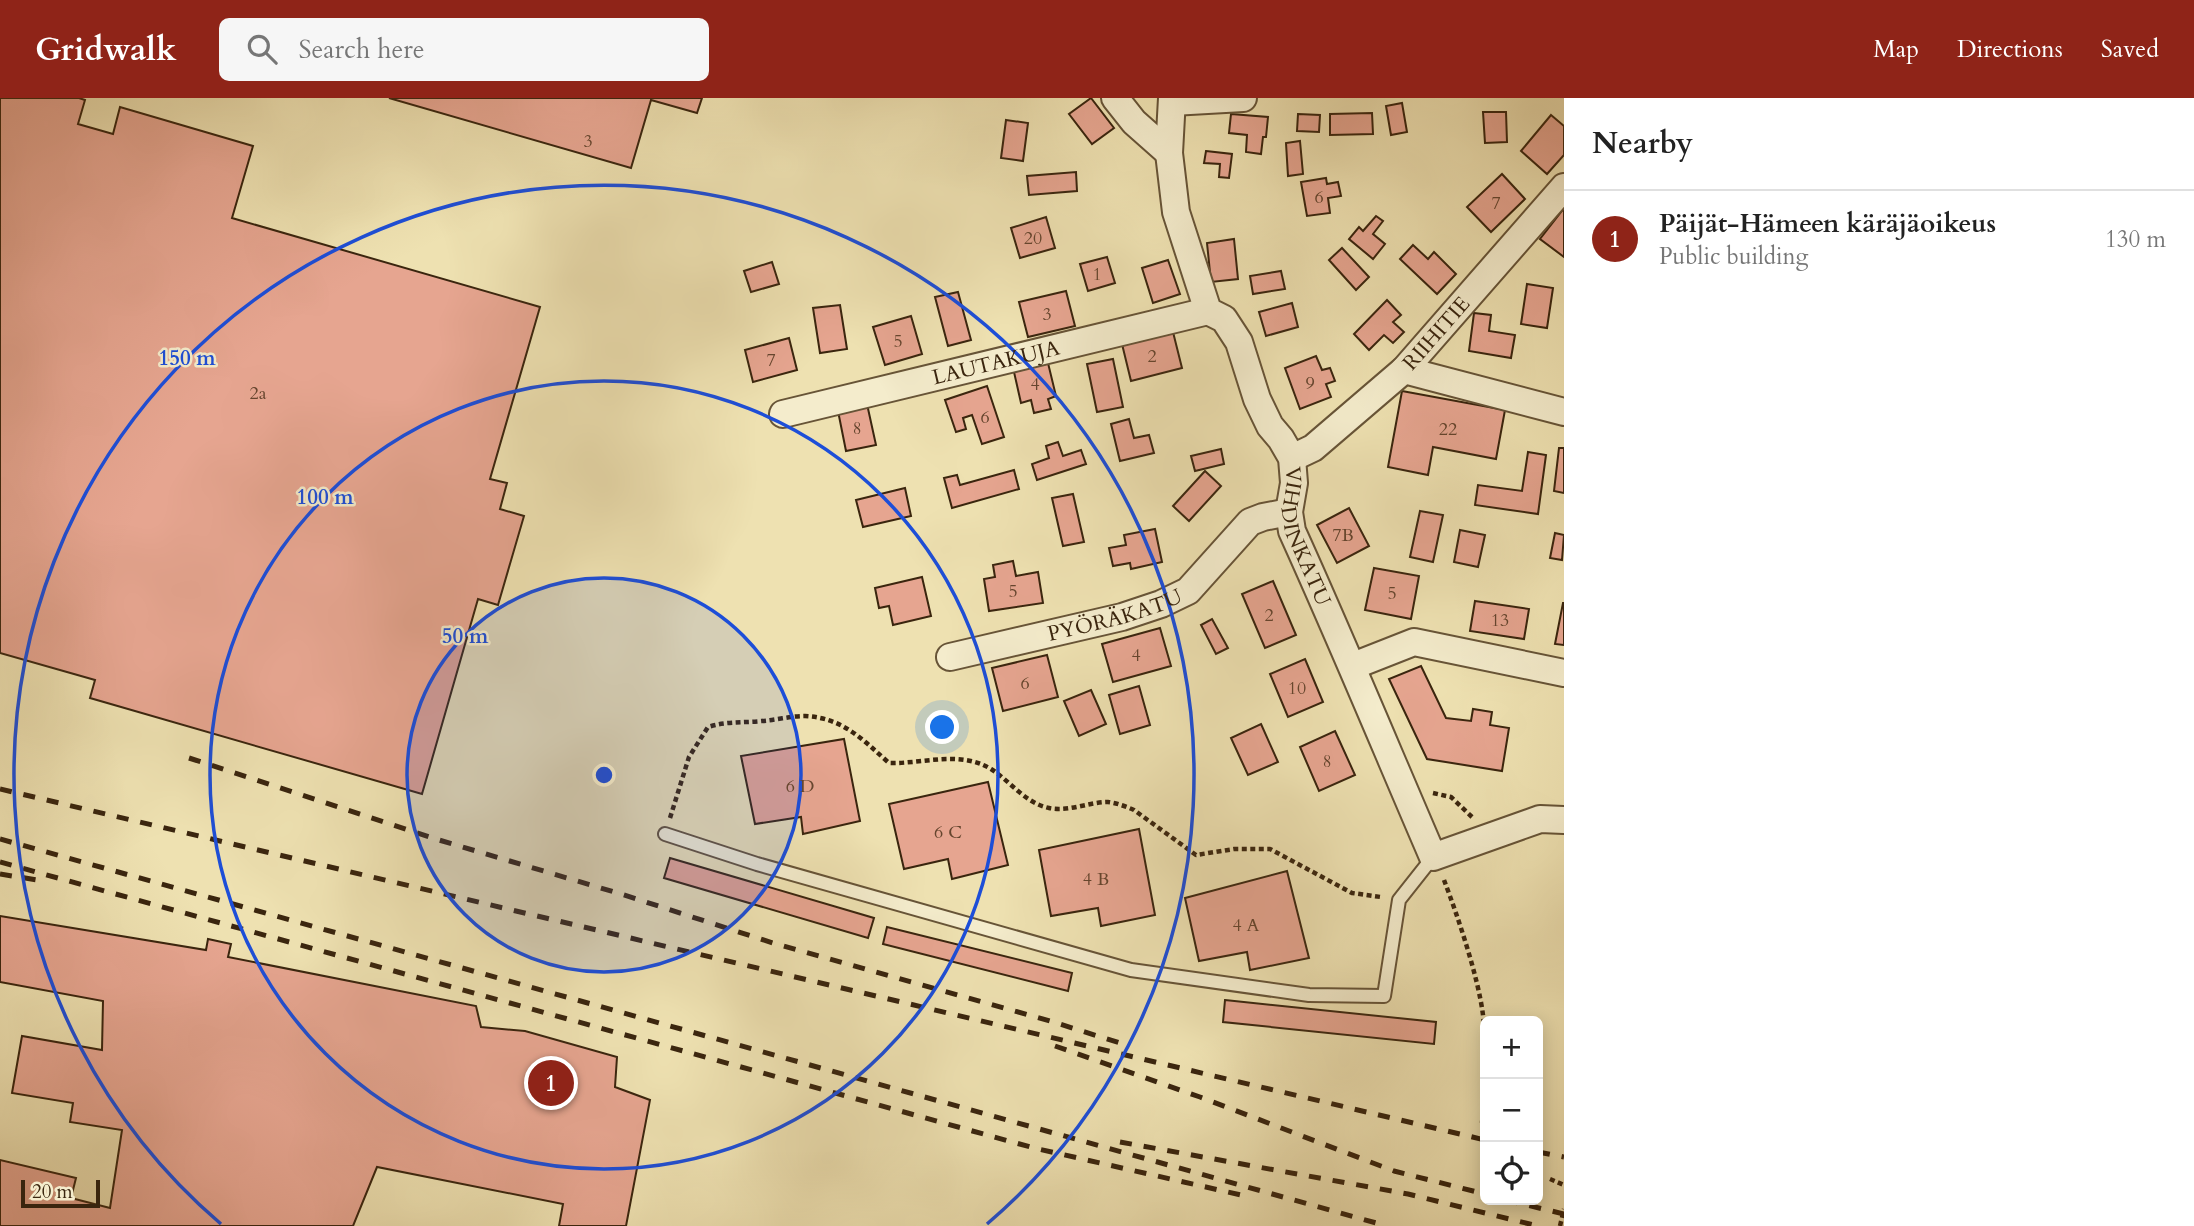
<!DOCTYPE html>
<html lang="en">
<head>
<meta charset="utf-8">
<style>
	body { margin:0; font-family:Cardo,serif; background:#f6f6f6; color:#222 }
	.controls { position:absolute; right:21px; bottom:21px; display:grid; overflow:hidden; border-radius:10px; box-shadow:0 4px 18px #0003 }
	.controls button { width:63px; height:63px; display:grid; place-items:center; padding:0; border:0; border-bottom:2px solid #e0e0e0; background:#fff; color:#222; font:35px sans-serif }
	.scale { position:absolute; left:21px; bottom:18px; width:79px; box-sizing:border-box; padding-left:7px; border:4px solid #3a250e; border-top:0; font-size:19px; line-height:24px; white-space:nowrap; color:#3a250e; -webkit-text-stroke:5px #f4eccc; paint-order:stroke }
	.you { position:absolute; left:943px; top:630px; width:24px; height:24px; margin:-18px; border:5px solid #fff; border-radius:50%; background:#1a73e8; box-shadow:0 0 0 10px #1a73e833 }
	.badge { display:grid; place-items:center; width:46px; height:46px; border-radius:50%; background:#8f2418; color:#fff; font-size:23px; font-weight:700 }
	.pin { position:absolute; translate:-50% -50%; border:4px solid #fff; box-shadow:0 2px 7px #0006 }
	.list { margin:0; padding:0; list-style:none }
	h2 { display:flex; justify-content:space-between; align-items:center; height:91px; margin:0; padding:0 28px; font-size:30px }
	h2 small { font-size:23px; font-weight:400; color:#767676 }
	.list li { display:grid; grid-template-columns:46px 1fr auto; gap:21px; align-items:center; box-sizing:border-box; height:98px; padding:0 28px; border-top:2px solid #e0e0e0 }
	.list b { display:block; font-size:26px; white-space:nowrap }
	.list p { margin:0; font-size:23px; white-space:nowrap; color:#767676 }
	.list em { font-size:23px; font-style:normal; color:#767676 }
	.icon { flex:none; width:38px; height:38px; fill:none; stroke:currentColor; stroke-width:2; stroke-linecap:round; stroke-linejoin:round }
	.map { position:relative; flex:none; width:1564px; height:1128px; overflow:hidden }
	header { display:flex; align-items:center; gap:42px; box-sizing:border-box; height:98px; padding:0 35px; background:#8f2418; color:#fff }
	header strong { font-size:33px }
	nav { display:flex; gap:38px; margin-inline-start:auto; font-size:24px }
	.search { width:490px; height:63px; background:#f6f6f6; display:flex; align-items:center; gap:18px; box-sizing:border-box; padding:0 24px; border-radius:10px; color:#767676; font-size:26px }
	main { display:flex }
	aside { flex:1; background:#fff }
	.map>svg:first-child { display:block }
	.building { fill:#e6a590; stroke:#3a250e; stroke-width:2 }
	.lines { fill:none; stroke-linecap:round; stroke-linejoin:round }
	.service-casing { stroke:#675437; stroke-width:16 }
	.minor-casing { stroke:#675437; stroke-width:30 }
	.path { stroke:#3a250e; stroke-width:4.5; stroke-dasharray:5 3.5; stroke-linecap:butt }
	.service { stroke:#f4eccc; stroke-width:12 }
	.minor { stroke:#f4eccc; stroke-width:26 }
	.rail { stroke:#3a250e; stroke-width:5; stroke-dasharray:12 12; stroke-linecap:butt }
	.ring { fill:none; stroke:#1d4ed8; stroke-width:3.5 }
	.labels { text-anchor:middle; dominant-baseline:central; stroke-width:5; stroke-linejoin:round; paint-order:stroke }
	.number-label { font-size:18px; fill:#65452e }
	.street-label { font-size:21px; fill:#3a250e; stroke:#f4eccc }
	.centre { fill:#1d4ed8; stroke:#f4eccc; stroke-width:3.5 }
	.ring-label { font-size:21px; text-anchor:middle; font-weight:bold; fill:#1d4ed8; stroke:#f4eccc; stroke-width:5; stroke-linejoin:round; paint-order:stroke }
</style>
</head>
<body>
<header>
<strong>Gridwalk</strong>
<div class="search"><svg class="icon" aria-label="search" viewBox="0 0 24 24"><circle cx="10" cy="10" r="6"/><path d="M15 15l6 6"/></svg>Search here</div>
<nav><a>Map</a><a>Directions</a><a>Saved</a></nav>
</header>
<main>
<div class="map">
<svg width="1564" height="1128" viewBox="0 0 1564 1128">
	<rect width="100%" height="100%" fill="#eee1b1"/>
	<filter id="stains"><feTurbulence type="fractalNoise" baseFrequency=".00286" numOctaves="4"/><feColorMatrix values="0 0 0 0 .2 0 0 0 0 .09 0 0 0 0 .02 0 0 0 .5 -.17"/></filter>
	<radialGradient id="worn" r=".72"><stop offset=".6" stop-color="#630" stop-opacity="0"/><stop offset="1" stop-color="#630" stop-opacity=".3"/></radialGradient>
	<!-- building -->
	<g class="building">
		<path d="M0 0H79L85 2 78 26 113 36 120 9 253 48 232 120 540 209 490 381 507 385 500 411 524 418 498 507 478 501 422 696 90 600 95 582 0 555Z"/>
		<path d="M389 0H702L697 15 651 2 631 70Z"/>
		<path d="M1091 0 1114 30 1092 46 1069 16Z"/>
		<path d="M1402 5 1407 34 1391 37 1386 8Z"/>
		<path d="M1483 14H1506L1507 44 1485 45Z"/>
		<path d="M1372 15 1373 36 1330 37V16Z"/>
		<path d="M1231 16 1268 19 1266 39H1263L1261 56 1246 54 1247 37 1229 35Z"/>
		<path d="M1298 16 1320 17 1319 34 1297 33Z"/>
		<path d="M1551 17 1564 28V57L1547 76 1521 53Z"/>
		<path d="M1006 22 1028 25 1023 63 1001 60Z"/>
		<path d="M1300 43 1303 76 1288 78 1286 45Z"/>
		<path d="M1206 53 1232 56 1229 80 1219 79 1220 66 1204 65Z"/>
		<path d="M1076 74 1077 93 1029 97 1027 78Z"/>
		<path d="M1502 76 1525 101 1491 134 1467 109Z"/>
		<path d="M1326 80 1327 86 1338 84 1341 98 1328 100 1330 115 1307 118 1301 84Z"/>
		<path d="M1564 110V159L1540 141Z"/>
		<path d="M1376 118 1383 123 1373 136 1385 146 1373 161 1349 141 1359 129 1363 133Z"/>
		<path d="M1046 119 1055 150 1020 160 1011 130Z"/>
		<path d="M1234 141 1238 181 1211 184 1207 145Z"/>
		<path d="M1413 147 1428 161 1434 154 1456 176 1437 196 1400 161Z"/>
		<path d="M1342 150 1369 179 1356 192 1329 162Z"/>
		<path d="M1107 159 1115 185 1088 193 1080 166Z"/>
		<path d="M1168 162 1180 196 1153 205 1142 170Z"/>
		<path d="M772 164 779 186 751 194 744 173Z"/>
		<path d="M1281 173 1285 191 1253 196 1250 178Z"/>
		<path d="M1527 186 1553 190 1547 230 1521 226Z"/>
		<path d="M1066 193 1075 228 1028 239 1019 204Z"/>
		<path d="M958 194 971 242 948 248 935 199Z"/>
		<path d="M1387 202 1401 217 1393 224 1404 234 1393 245 1384 237 1369 252 1354 236Z"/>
		<path d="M1292 205 1298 229 1266 238 1259 214Z"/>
		<path d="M840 207 847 251 820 255 813 210Z"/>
		<path d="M1474 215 1491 217 1489 233 1515 237 1511 260 1469 253Z"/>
		<path d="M911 218 922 256 885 267 873 229Z"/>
		<path d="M1173 234 1182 270 1131 283 1122 246Z"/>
		<path d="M789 240 797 272 753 284 745 252Z"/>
		<path d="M1316 258 1322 272 1330 270 1335 283 1326 286 1331 299 1300 311 1285 270Z"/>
		<path d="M1113 261 1123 309 1097 314 1087 266Z"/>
		<path d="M1048 265 1056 298 1048 301 1051 311 1034 315 1031 302 1021 305 1014 274Z"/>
		<path d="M987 288 1004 339 982 346 972 317 963 320 966 331 956 334 945 302Z"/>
		<path d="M1402 293 1505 312 1496 361 1433 349 1428 377 1388 369Z"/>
		<path d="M867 306 876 347 846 353 838 313Z"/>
		<path d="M1129 321 1134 340 1149 337 1154 355 1120 363 1111 326Z"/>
		<path d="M1058 344 1063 358 1081 352 1086 366 1037 382 1032 366 1049 360 1046 348Z"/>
		<path d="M1559 350H1564V395L1554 393Z"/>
		<path d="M1221 351 1224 366 1195 373 1191 358Z"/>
		<path d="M1528 354 1546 357 1538 416 1475 407 1478 387 1522 393Z"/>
		<path d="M1014 372 1019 391 952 410 944 380 957 377 960 387Z"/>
		<path d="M1205 373 1221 388 1189 423 1173 408Z"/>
		<path d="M905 390 911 418 863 429 856 402Z"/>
		<path d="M1073 396 1084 444 1063 448 1052 400Z"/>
		<path d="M1349 410 1369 448 1337 465 1317 427Z"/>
		<path d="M1420 413 1443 417 1433 464 1410 459Z"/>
		<path d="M1155 431 1162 464 1131 471 1130 465 1113 468 1109 450 1126 447 1124 437Z"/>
		<path d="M1460 432 1485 437 1478 469 1454 464Z"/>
		<path d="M1555 435 1564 437 1562 462 1550 460Z"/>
		<path d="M1013 463 1016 478 1038 474 1043 505 989 513 984 481 995 479 993 467Z"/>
		<path d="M1374 470 1419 478 1411 521 1365 512Z"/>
		<path d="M922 479 931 518 893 527 889 508 879 510 875 490Z"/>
		<path d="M1273 483 1296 537 1265 550 1242 496Z"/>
		<path d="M1475 503 1529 511 1524 541 1470 533Z"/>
		<path d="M1563 505H1564V547L1555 546Z"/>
		<path d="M1212 521 1228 550 1216 556 1201 527Z"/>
		<path d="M1160 530 1171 568 1113 584 1102 546Z"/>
		<path d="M1047 557 1058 599 1003 613 992 570Z"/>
		<path d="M1305 561 1323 604 1288 619 1270 576Z"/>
		<path d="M1421 568 1446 620 1471 623 1473 611 1492 614 1490 627 1509 630 1502 673 1427 661 1389 581Z"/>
		<path d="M1139 588 1150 627 1120 636 1109 597Z"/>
		<path d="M1091 592 1106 626 1079 638 1064 603Z"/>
		<path d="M1261 626 1278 664 1248 677 1231 640Z"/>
		<path d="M1335 633 1355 677 1319 693 1300 649Z"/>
		<path d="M844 641 860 723 803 736 801 719 755 726 741 658Z"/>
		<path d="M988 684 1008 767 952 781 948 761 904 771 889 706Z"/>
		<path d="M1139 731 1155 817 1101 828 1098 810 1051 818 1039 752Z"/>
		<path d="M670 760 874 820 868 840 664 780Z"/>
		<path d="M1287 773 1309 860 1250 872 1247 854 1199 863 1185 800Z"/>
		<path d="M0 818 206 852 208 841 231 846 228 859 476 908 481 929 525 933 617 959 615 989 650 1002 626 1128H559L563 1106 377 1069 353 1128H0V1062L76 1080 71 1100 110 1110 122 1032 70 1024 73 1005 12 995 22 938 102 952 103 903 0 884Z"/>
		<path d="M887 829 1072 875 1068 893 883 846Z"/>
		<path d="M1225 902 1436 924 1434 946 1223 924Z"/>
	</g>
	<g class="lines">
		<!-- service casing -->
		<g class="service-casing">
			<path id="service" d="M665 736 757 766 1131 872 1309 897 1384 898 1399 802 1433 759"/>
		</g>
		<!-- minor casing -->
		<g class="minor-casing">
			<g id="minor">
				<path d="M1115 0 1134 24 1169 55"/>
				<path id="s1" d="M1172 0 1169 55 1176 114 1208 213 1224 221 1239 244 1257 301 1270 328 1281 341 1292 360 1294 385 1289 414 1292 433C1341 541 1386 650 1433 759L1540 721 1564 722"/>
				<path d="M1172 4 1243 0"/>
				<path d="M1404 272 1564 314"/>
				<path id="s2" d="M783 316 1208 213"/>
				<path id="s3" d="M1292 360 1313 350 1404 272 1564 89"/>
				<path id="s4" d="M950 559 1122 519 1161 506 1188 493 1250 424 1263 419 1289 414"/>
				<path d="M1353 568 1414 544 1564 575"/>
			</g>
		</g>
		<!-- path -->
		<g class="path">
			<path d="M1433 695 1451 699 1472 719"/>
			<path d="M670 720 689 659 708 629C727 623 743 625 762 623 776 622 791 618 805 618 843 620 862 641 889 665 923 666 960 652 991 671 1010 683 1025 705 1049 710 1069 714 1089 704 1108 704 1117 705 1127 709 1134 712L1196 757 1234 751H1270L1352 795 1381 799"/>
			<path d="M1444 782C1458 819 1478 878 1483 917 1487 953 1484 989 1482 1025"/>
			<path d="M1550 1081 1564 1087"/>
			<path d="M1560 1128 1564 1111"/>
		</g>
		<!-- service -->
		<use href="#service" class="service"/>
		<!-- minor -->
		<use href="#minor" class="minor"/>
		<!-- rail -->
		<g class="rail">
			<path d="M189 660 439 742 621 796 773 845 1050 923 1120 945"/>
			<path d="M0 691 1485 1042"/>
			<path d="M0 741 1387 1128"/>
			<path d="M0 764 1034 1050 1241 1097"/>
			<path d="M0 776 37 782"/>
			<path d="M1055 948 1200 999 1394 1073 1485 1096"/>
			<path d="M1120 1044 1408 1096 1538 1128"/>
			<path d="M1538 1054 1564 1059"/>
			<path d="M1506 1102 1564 1116"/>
		</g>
	</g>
	<!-- distance rings -->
	<circle cx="604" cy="677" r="197" fill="#1d4ed8" fill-opacity=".12"/>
	<g class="ring">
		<circle cx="604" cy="677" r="197"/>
		<circle cx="604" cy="677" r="394"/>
		<path d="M221 1126A590 590 0 1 1 987 1126"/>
	</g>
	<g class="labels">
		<!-- number labels -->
		<g class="number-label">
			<text x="588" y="43">3</text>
			<text x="1319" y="99">6</text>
			<text x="1496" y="105">7</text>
			<text x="1033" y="140">20</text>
			<text x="1097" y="176">1</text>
			<text x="1047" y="216">3</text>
			<text x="898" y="243">5</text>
			<text x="1152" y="258">2</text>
			<text x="771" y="262">7</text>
			<text x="1310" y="285">9</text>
			<text x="1035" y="286">4</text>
			<text x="258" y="295">2a</text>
			<text x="985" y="319">6</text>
			<text x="857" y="330">8</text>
			<text x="1448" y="331">22</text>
			<text x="1343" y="437">7B</text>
			<text x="1013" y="493">5</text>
			<text x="1392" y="495">5</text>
			<text x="1269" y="517">2</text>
			<text x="1500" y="522">13</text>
			<text x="1136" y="557">4</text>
			<text x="1025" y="585">6</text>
			<text x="1297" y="590">10</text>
			<text x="1327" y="663">8</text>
			<text x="800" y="688">6 D</text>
			<text x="948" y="734">6 C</text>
			<text x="1096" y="781">4 B</text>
			<text x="1246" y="827">4 A</text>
		</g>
		<!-- street labels -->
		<g class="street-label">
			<text stroke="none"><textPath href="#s3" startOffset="192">RIIHITIE</textPath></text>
			<text stroke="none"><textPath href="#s2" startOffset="219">LAUTAKUJA</textPath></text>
			<text stroke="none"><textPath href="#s1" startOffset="474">VIHDINKATU</textPath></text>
			<text stroke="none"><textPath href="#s4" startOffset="170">PYÖRÄKATU</textPath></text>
		</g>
	</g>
	<circle cx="604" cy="677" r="10" class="centre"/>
	<g class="ring-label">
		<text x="187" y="267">150 m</text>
		<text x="325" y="406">100 m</text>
		<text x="465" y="545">50 m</text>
	</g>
	<rect width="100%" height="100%" filter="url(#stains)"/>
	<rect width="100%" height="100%" fill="url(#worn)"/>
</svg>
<div class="controls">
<button>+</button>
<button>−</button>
<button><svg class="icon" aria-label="locate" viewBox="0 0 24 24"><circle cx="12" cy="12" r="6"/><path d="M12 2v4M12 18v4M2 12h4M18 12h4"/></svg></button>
</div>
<div class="scale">20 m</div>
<div class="you"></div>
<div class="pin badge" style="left:551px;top:985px">1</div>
</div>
<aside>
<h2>Nearby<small></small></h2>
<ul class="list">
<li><span class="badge">1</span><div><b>Päijät-Hämeen käräjäoikeus</b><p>Public building</p></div><em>130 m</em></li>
</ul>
</aside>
</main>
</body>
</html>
